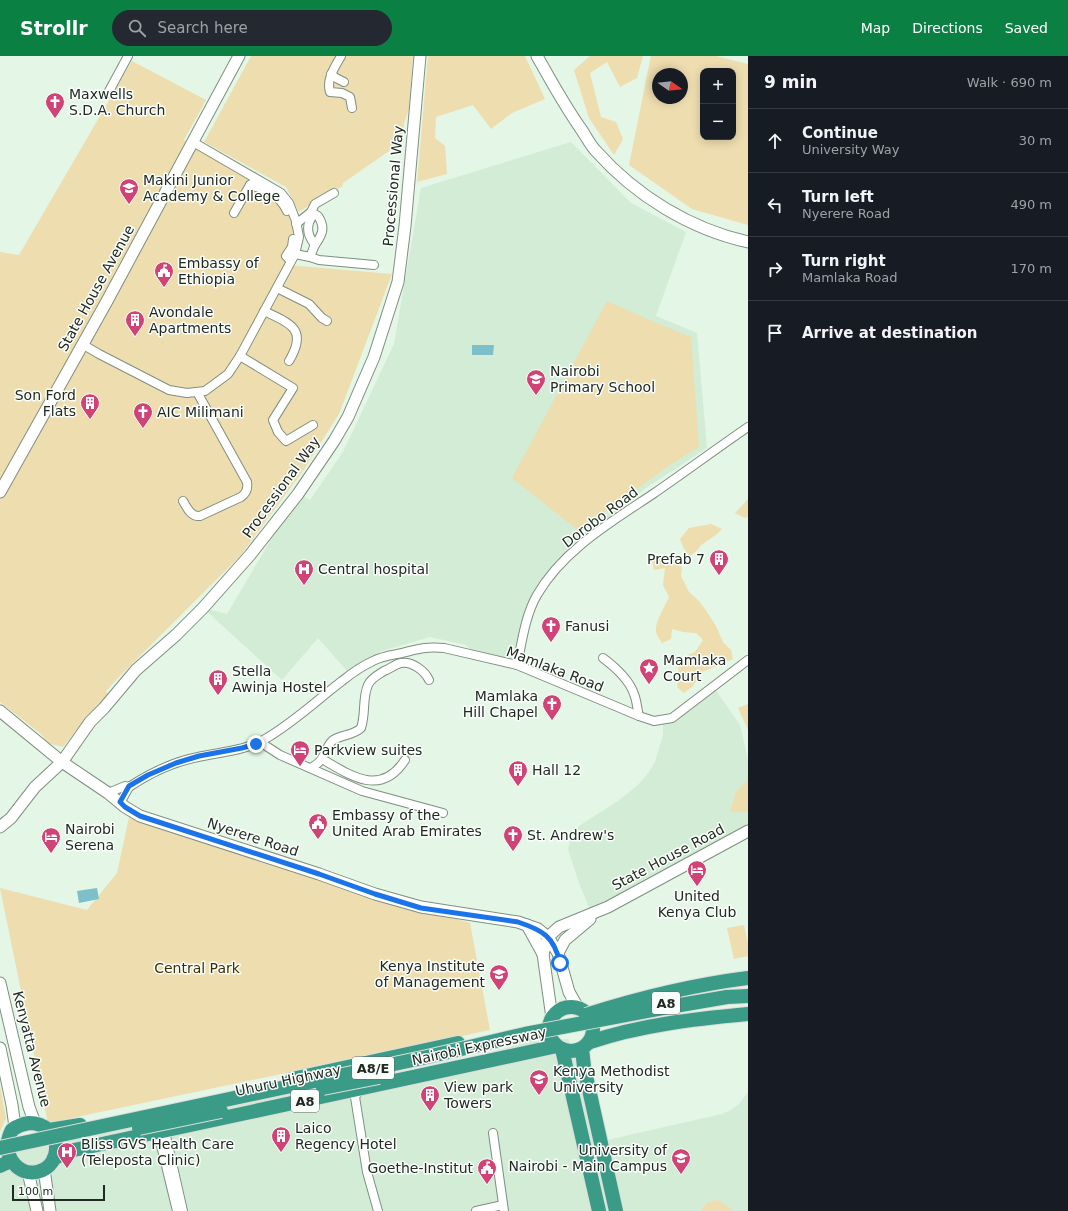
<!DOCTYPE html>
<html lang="en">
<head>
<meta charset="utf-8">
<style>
	body { margin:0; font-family:"DejaVu Sans",sans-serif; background:#242831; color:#f1f3f6 }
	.controls { position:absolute; right:12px; top:12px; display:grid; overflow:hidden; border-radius:8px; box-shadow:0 2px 10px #0003 }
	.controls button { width:36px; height:36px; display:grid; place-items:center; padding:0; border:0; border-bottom:1px solid #363941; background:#171b24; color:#f1f3f6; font:20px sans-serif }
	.compass { position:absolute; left:652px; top:12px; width:36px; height:36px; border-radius:50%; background:#171b24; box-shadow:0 2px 10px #0003; rotate:104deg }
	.scale { position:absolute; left:12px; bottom:10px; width:93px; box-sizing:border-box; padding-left:4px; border:2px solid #222923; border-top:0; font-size:11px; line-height:14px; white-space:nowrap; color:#222923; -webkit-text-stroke:3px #fbfffb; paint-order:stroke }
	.stop { position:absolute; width:12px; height:12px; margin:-9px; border:3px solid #1a73e8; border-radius:50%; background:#fff }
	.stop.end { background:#1a73e8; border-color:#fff; box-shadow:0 1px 4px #0008 }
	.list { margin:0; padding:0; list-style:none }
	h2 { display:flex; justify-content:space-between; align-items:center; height:52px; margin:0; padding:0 16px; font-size:17px }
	h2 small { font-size:13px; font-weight:400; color:#9ea1a6 }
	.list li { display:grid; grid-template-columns:26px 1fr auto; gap:12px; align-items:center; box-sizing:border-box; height:64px; padding:0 16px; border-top:1px solid #363941 }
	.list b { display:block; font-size:15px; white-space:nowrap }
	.list p { margin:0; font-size:13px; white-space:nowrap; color:#9ea1a6 }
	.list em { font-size:13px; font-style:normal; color:#9ea1a6 }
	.icon { flex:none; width:22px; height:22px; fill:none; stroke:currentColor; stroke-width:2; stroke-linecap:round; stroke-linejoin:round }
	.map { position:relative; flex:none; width:748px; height:1155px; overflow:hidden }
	header { display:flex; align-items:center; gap:24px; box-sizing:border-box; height:56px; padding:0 20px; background:#0b8043; color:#fff }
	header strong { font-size:19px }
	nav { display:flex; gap:22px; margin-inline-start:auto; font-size:14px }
	.search { width:280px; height:36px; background:#242831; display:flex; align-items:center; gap:10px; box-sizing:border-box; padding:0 14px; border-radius:22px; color:#9ea1a6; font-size:15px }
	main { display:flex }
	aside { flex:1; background:#171b24 }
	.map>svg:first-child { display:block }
	.built { fill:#d3ecd5 }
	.green { fill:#eeddaf; fill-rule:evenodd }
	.water { fill:#7dc0c9 }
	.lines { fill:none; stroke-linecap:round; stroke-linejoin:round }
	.street-casing { stroke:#7e8f80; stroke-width:10 }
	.secondary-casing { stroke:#7e8f80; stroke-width:13 }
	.highway-casing { stroke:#dcdddc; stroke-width:16 }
	.street { stroke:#fff; stroke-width:8 }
	.secondary { stroke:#fff; stroke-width:11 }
	.highway { stroke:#3a9b87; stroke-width:14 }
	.highway-bridge-casing { stroke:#dcdddc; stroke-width:16; stroke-linecap:butt }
	.highway-bridge { stroke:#3a9b87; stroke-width:14 }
	.route { stroke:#1a73e8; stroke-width:5 }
	.labels { text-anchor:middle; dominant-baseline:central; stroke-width:3; stroke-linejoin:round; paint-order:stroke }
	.shield { fill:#fbfffb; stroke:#636964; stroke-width:1 }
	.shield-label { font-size:13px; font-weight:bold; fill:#222923 }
	.poi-label { font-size:14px; fill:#222923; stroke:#fbfffb; text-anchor:start }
	.street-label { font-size:14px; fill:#222923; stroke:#fbfffb }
	.park-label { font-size:14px; fill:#3c2e04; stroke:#fbfffb }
</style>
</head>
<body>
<header>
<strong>Strollr</strong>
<div class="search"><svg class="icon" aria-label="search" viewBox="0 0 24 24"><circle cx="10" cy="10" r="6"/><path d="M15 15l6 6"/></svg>Search here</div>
<nav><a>Map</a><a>Directions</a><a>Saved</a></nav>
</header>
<main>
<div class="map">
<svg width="748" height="1155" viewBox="0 0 748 1155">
	<rect width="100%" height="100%" fill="#e4f6e5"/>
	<!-- built -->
	<g class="built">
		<path d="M571 86 631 147 686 176 656 260 697 277 707 392 646 432 592 475 562 508 529 557 511 603 472 595 466 589 430 581 382 595 348 616 318 582 282 624 203 552 227 558 298 438 310 444 343 396 394 288 421 132Z"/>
		<path d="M715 633 740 669 748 703V772L590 853 579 827 568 793 571 782 579 770 618 745 638 729 649 716 655 706 663 679V667L673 666Z"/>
		<path d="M568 983 572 991 608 1155H0V1097L268 1039 461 1005 530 985Z"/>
		<path d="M748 1036V1155H623L607 1084 722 1058 731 1054 739 1048Z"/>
	</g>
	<!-- green -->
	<g class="green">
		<path d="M251 0H413L409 53 404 67 402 86 343 127 342 131 331 135 299 156 286 131 204 86Z"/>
		<path d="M428 0H525L545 43 512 57 491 73 473 49 436 61 435 82 445 90 447 118 417 126Z"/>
		<path d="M590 0H643L637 22 620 31 607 6 590 17 601 61 616 66 623 83 614 99 589 62 574 14Z"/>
		<path d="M651 0H716L748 8V169L692 153 629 109ZM703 15H733V81H703ZM658 18H682V42H658Z"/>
		<path d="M132 5 206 44 184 84 273 135 294 164 297 184 288 209 392 218 339 358 303 415 240 500 117 623 106 635 109 639 87 660 63 691 47 687 41 678 0 646V196L19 199Z"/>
		<path d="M607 245 654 266 691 281 699 391 670 409 579 475 512 422Z"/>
		<path d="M748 443V461L745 462 735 457Z"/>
		<path d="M711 468 722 473C715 481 712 481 704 487 699 490 697 496 690 500L684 493 680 483 689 472Z"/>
		<path d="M665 499 674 501 679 507 682 512 681 520 689 536 698 544 705 553 716 570 723 586 731 594 733 603 702 616 693 630 684 637 677 631 679 606 688 599 695 596 703 584 696 577 683 576 672 573 671 583 662 587C660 583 656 579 656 575 655 566 665 550 669 541L663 529 665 512 654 514 652 505Z"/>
		<path d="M748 648V674L738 652Z"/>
		<path d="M748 723V756H730L736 736Z"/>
		<path d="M129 761 212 789 470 867 490 974 48 1067 0 832 87 854 117 817Z"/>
		<path d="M744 869 748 888V900L734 903 727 872Z"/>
		<path d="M0 1030 6 1062 0 1076Z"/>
		<path d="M719 1144 733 1155H701L708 1146Z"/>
	</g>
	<!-- water -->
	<g class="water">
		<path d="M472 289H494L493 299H472Z"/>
		<path d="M97 832 99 843 79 847 77 835Z"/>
	</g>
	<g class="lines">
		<!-- street casing -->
		<g class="street-casing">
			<g id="street">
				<path d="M341 0C335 11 326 23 330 36L342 37 350 41 352 52"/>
				<path d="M331 18 336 22 344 26"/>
				<path d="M108 37 128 0"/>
				<path d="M250 129C267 134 279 138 287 155"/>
				<path d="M234 157 250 129 254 126"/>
				<path d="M314 158C305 169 307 179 315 189"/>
				<path d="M296 168 311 156 315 148 334 137"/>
				<path d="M295 198 310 201 319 204 374 209"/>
				<path d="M310 201C312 197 313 192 315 189 322 179 326 172 318 160L311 156"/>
				<path d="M291 205 286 200 292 191 293 183"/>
				<path d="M277 232 309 248 322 262 327 265"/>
				<path d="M264 255C291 268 308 273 289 305"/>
				<path d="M82 288 99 298 169 334 187 337 205 335 228 318 240 300 295 198 299 181 296 165 289 147 281 137 193 86"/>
				<path d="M240 300 293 332 273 364 278 376 286 385 313 369"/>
				<path d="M183 445C187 452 191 461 200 460L241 441C247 437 248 432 247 426L197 336"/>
				<path d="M603 602C615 611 629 623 634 638 637 645 637 653 639 660"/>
				<path d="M517 609C522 586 525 560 537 539 563 494 611 466 653 438 685 416 716 393 748 371"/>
				<path d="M260 686 280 699 362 735 443 757"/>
				<path d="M322 703C351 720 381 741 405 704"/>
				<path d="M311 712C315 709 320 707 322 702 326 696 327 690 332 685 341 678 353 680 361 672 366 658 362 642 368 629 371 622 378 619 384 615 390 613 395 608 401 607 412 605 425 615 429 624"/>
				<path d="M108 737 125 730 129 731C150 717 173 706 198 701 220 696 245 695 265 683 293 667 317 644 342 625 352 617 362 610 373 605 382 600 392 599 402 597 417 593 428 590 444 592L517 609 639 660 654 665 672 662 748 604"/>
				<path d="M120 747 129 731"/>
				<path d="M361 1032 355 1041 367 1116 378 1155"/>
				<path d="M166 1074V1080L183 1155"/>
				<path d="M157 1076 159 1081 177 1155"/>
				<path d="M493 1077 504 1155"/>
				<path d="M476 1155 503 1149"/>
			</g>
		</g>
		<!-- secondary casing -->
		<g class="secondary-casing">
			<g id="secondary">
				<path d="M537 0C551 25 564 49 581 73 586 80 590 89 596 95 636 140 690 173 748 186"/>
				<path d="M0 436 107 245 239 0"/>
				<path d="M0 655 62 706 108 737 125 751 140 760 319 818 375 838 421 851 518 866 538 873 548 881 558 897 569 936 578 952"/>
				<path d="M0 771 11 762 35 731 62 706 90 666 104 652 136 614 176 579 203 552 250 499 298 438 334 385 348 361 374 301 398 226 405 170 420 0"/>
				<path d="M527 869 543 898"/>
				<path d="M558 897 565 884 590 863"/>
				<path d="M0 927 29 1051 35 1067"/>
				<path d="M552 962 543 898 548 881 559 871 608 851 748 775"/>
				<path d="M0 992 12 1049 15 1071"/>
				<path d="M44 1113 50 1155"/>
				<path d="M28 1116 37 1155"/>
			</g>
		</g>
		<!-- highway casing -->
		<g class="highway-casing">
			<g id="highway">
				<circle cx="571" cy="973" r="22"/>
				<path d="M590 986C640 969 695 963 748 958"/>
				<path d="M562 993 599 1155"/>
				<path d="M582 993 584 1011 616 1155"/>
				<path d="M292 1023 458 987"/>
				<path d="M29 1067C62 1067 65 1110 37 1116 19 1120 5 1102 8 1085 9 1081 10 1077 12 1074 17 1070 23 1068 29 1067Z"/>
				<path d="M49 1074 80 1069"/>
				<path d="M54 1102 74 1094 557 990"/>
				<path d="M0 1110 11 1105"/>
			</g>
		</g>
		<!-- street -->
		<use href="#street" class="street"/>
		<!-- secondary -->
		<use href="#secondary" class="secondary"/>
		<!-- highway -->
		<use href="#highway" class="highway"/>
		<!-- highway-bridge casing -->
		<g class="highway-bridge-casing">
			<g id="highway-bridge">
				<path d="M586 959C639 942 693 929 748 922"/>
				<path d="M323 1032 379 1021"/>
				<path d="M139 1072 221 1055"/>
				<path d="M0 1092 427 1001 525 978 663 952 727 941 748 940"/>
			</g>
		</g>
		<!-- highway-bridge -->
		<use href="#highway-bridge" class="highway-bridge"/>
	</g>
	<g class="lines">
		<!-- route -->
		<path class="route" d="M256 688 242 692 199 700 176 707 148 719 129 730 120 746 125 751 140 760 319 818 375 838 421 852 518 866C542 874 554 880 560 907"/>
	</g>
	<!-- icons -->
	<defs>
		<g id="church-pin" transform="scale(1)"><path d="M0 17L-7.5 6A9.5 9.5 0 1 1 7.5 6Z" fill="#cf4376" stroke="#fbfffb"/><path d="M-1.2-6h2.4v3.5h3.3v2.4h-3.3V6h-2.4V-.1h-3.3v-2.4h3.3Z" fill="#fff"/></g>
		<g id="university-pin" transform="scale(1)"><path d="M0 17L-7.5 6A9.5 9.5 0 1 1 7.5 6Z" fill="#cf4376" stroke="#fbfffb"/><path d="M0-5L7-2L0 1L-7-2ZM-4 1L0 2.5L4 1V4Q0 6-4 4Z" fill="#fff"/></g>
		<g id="civic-pin" transform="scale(1)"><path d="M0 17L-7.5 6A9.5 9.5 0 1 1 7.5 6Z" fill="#cf4376" stroke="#fbfffb"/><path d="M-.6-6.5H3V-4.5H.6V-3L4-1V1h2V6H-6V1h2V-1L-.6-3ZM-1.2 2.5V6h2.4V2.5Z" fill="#fff"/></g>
		<g id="building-pin" transform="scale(1)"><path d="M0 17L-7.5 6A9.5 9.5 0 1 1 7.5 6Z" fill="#cf4376" stroke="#fbfffb"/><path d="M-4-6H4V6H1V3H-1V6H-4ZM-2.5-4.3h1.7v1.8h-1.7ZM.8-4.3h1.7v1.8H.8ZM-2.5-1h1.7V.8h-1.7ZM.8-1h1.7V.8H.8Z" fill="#fff"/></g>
		<g id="school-pin" transform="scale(1)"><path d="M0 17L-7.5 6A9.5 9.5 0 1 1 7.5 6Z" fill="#cf4376" stroke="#fbfffb"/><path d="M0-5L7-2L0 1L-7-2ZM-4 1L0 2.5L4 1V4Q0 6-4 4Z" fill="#fff"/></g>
		<g id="hospital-pin" transform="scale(1)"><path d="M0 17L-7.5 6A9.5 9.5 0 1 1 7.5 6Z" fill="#cf4376" stroke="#fbfffb"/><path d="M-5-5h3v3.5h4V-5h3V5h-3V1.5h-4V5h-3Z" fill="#fff"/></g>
		<g id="sight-pin" transform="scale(1)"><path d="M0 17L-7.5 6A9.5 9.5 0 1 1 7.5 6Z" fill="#cf4376" stroke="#fbfffb"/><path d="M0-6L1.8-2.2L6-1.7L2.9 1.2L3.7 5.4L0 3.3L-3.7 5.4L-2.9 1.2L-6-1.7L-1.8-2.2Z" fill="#fff"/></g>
		<g id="hotel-pin" transform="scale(1)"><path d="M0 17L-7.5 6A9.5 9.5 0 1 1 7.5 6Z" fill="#cf4376" stroke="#fbfffb"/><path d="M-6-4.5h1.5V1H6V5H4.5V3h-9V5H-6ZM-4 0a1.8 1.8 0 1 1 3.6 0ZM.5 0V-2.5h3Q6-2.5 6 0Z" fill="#fff"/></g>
	</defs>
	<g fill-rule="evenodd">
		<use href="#church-pin" x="55" y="46"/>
		<use href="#university-pin" x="129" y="132"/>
		<use href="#civic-pin" x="164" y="215"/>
		<use href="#building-pin" x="135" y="264"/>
		<use href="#school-pin" x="536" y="323"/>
		<use href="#building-pin" x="90" y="347"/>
		<use href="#church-pin" x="143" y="356"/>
		<use href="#building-pin" x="719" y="503"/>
		<use href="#hospital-pin" x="304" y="513"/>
		<use href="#church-pin" x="551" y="570"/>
		<use href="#sight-pin" x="649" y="612"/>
		<use href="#building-pin" x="218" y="623"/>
		<use href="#church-pin" x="552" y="648"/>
		<use href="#hotel-pin" x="300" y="694"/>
		<use href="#building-pin" x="518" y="714"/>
		<use href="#civic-pin" x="318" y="767"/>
		<use href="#church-pin" x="513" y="779"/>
		<use href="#hotel-pin" x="51" y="781"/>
		<use href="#hotel-pin" x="697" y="814"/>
		<use href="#university-pin" x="499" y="918"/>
		<use href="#university-pin" x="539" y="1023"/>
		<use href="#building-pin" x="430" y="1039"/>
		<use href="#building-pin" x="281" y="1080"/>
		<use href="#hospital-pin" x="67" y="1096"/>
		<use href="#university-pin" x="681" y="1102"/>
		<use href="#civic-pin" x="487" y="1112"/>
	</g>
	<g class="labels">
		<!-- shield labels -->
		<g class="shield">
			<rect x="652" y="936" width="28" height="22" rx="3"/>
			<rect x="352" y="1001" width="42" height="22" rx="3"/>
			<rect x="291" y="1034" width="28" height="22" rx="3"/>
		</g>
		<g class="shield-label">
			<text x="666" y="947">A8</text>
			<text x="373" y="1012">A8/E</text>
			<text x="305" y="1045">A8</text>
		</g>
		<!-- poi labels -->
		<g class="poi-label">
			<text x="69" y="38">Maxwells<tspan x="69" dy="16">S.D.A. Church</tspan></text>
			<text x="143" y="124">Makini Junior<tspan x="143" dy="16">Academy &amp; College</tspan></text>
			<text x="178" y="207">Embassy of<tspan x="178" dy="16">Ethiopia</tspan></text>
			<text x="149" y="256">Avondale<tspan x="149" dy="16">Apartments</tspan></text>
			<text x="550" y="315">Nairobi<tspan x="550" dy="16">Primary School</tspan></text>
			<text x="76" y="339" text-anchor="end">Son Ford<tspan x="76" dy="16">Flats</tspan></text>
			<text x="157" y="356">AIC Milimani</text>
			<text x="705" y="503" text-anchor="end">Prefab 7</text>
			<text x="318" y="513">Central hospital</text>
			<text x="565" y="570">Fanusi</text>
			<text x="663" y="604">Mamlaka<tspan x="663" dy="16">Court</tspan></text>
			<text x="232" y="615">Stella<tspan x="232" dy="16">Awinja Hostel</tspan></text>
			<text x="538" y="640" text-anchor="end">Mamlaka<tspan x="538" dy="16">Hill Chapel</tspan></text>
			<text x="314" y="694">Parkview suites</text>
			<text x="532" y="714">Hall 12</text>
			<text x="332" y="759">Embassy of the<tspan x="332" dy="16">United Arab Emirates</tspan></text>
			<text x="65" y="773">Nairobi<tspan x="65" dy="16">Serena</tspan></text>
			<text x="527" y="779">St. Andrew's</text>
			<text x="697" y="840" text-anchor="middle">United<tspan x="697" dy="16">Kenya Club</tspan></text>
			<text x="485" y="910" text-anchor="end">Kenya Institute<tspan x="485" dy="16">of Management</tspan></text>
			<text x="553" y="1015">Kenya Methodist<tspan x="553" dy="16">University</tspan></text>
			<text x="444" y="1031">View park<tspan x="444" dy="16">Towers</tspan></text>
			<text x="295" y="1072">Laico<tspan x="295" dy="16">Regency Hotel</tspan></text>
			<text x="81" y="1088">Bliss GVS Health Care<tspan x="81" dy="16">(Teleposta Clinic)</tspan></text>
			<text x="667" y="1094" text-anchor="end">University of<tspan x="667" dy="16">Nairobi - Main Campus</tspan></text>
			<text x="473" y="1112" text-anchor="end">Goethe-Institut</text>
		</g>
		<!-- street labels -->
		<g class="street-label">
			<text transform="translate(393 130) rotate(-85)">Processional Way</text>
			<text transform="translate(96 232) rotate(-61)">State House Avenue</text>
			<text transform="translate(281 431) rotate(-54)">Processional Way</text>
			<text transform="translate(600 461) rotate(-37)">Dorobo Road</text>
			<text transform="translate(555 613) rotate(21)">Mamlaka Road</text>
			<text transform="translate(253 781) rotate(18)">Nyerere Road</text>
			<text transform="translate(668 801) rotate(-28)">State House Road</text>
			<text transform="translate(479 990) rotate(-12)">Nairobi Expressway</text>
			<text transform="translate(32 993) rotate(76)">Kenyatta Avenue</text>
			<text transform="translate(288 1024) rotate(-12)">Uhuru Highway</text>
		</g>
		<!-- park labels -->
		<g class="park-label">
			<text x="197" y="912">Central Park</text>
		</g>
	</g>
</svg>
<div class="controls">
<button>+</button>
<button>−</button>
</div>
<svg class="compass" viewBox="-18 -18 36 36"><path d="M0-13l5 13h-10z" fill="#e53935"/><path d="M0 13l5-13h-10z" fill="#9ea1a6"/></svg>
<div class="scale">100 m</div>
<div class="stop" style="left:560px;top:907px"></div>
<div class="stop end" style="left:256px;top:688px"></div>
</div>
<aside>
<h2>9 min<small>Walk · 690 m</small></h2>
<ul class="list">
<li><svg class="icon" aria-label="ahead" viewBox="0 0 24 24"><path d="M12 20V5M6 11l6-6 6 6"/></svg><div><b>Continue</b><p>University Way</p></div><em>30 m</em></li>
<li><svg class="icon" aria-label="left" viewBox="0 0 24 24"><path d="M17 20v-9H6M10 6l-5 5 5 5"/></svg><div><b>Turn left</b><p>Nyerere Road</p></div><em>490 m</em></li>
<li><svg class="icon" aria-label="right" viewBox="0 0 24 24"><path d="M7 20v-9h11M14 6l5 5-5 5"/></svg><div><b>Turn right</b><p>Mamlaka Road</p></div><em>170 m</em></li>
<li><svg class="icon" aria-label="arrive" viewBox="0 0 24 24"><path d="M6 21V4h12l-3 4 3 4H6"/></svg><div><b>Arrive at destination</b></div></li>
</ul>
</aside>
</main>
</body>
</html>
